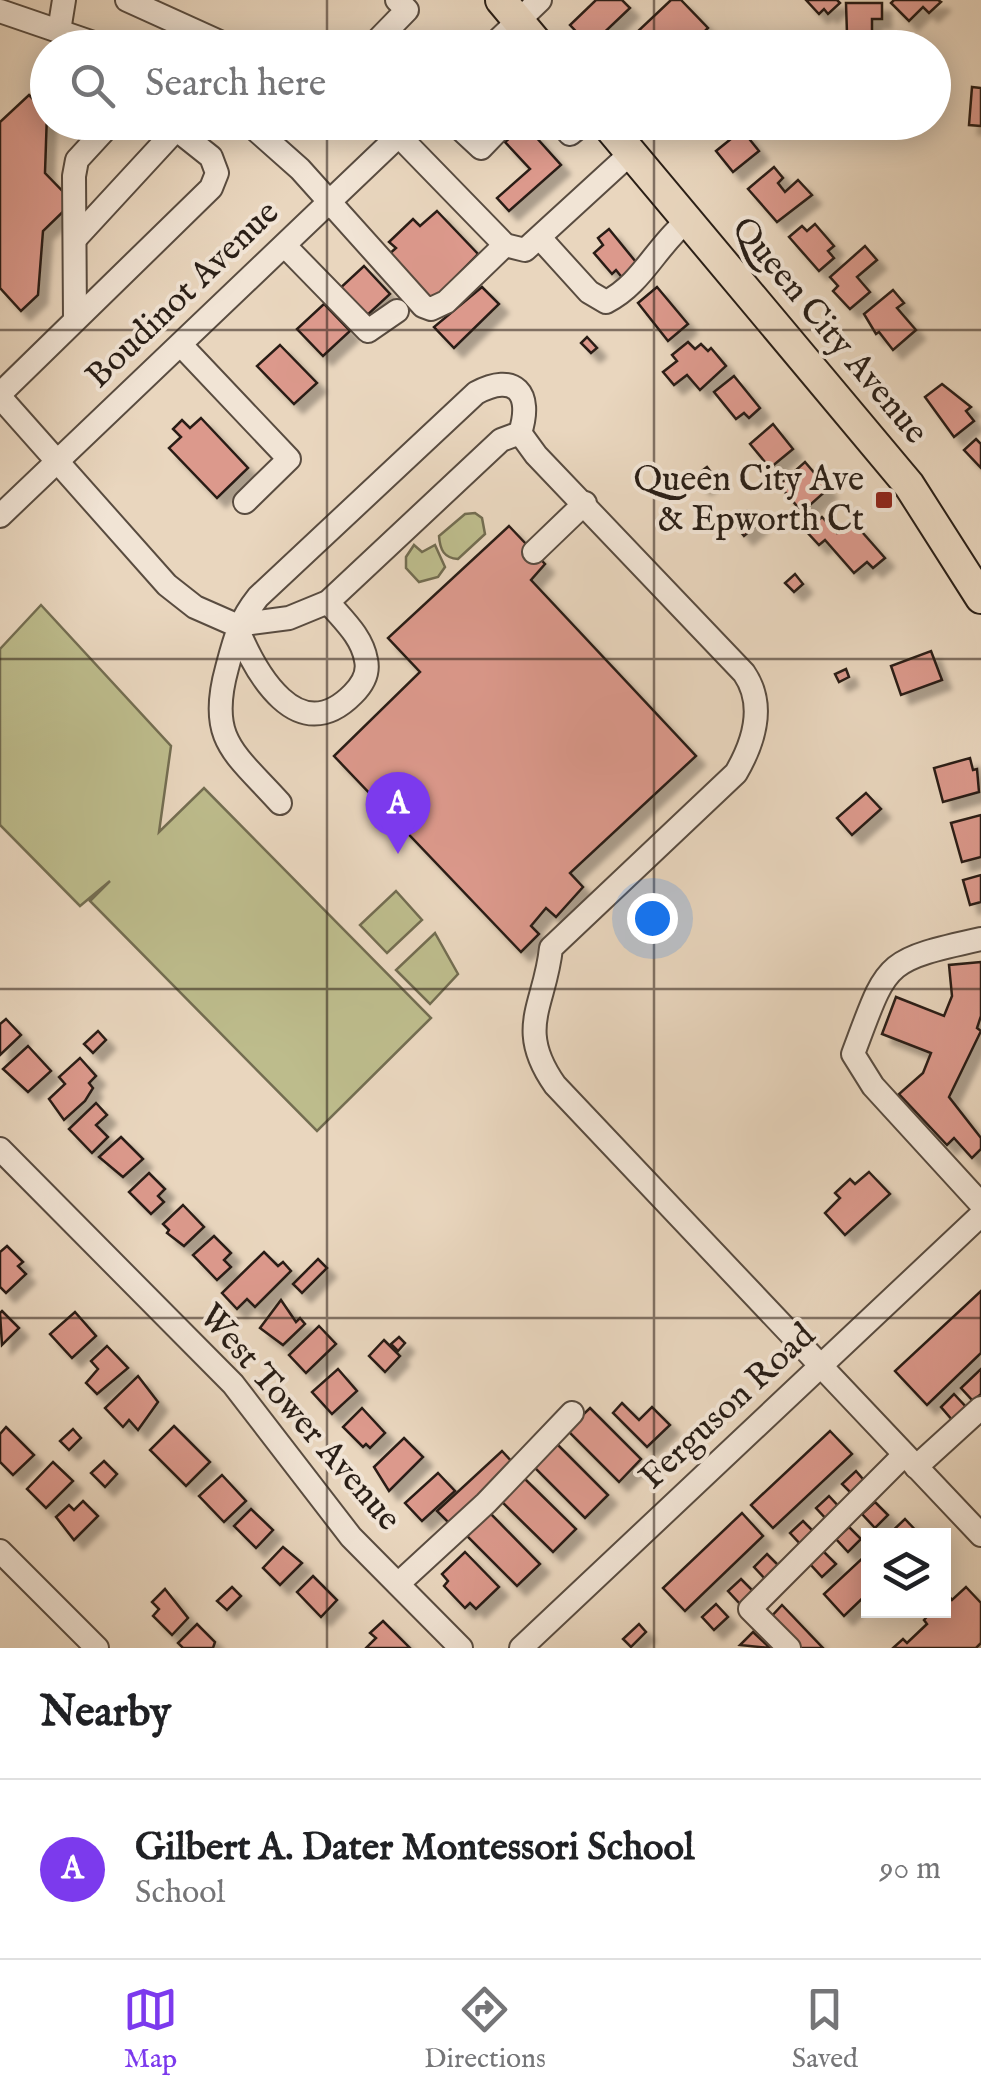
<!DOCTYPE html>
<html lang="en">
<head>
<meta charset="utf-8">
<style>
	body { margin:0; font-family:"IM FELL English",serif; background:#f6f6f6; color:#202124 }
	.controls { position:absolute; right:30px; bottom:30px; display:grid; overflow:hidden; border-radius:0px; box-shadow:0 5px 25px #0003 }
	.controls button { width:90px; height:90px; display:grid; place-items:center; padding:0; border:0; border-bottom:2px solid #e0e0e0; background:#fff; color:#202124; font:50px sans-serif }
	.you { position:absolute; left:652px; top:918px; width:35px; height:35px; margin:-25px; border:8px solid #fff; border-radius:50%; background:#1a73e8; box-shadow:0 0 0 15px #1a73e833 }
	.badge { display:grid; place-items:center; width:65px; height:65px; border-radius:50%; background:#7c3aed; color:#fff; font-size:32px; font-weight:700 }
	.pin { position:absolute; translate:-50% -82px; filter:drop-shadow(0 2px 5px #0008) }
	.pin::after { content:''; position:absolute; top:52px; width:35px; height:30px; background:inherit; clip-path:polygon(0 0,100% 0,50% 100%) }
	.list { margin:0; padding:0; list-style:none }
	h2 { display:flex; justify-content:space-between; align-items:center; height:130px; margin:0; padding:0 40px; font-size:42px }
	h2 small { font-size:32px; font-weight:400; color:#757577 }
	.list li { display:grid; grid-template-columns:65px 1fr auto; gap:30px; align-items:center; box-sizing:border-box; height:180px; padding:0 40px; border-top:2px solid #e0e0e0 }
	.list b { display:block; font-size:38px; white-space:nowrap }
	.list p { margin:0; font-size:32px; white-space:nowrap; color:#757577 }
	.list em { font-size:32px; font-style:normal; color:#757577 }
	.icon { flex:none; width:55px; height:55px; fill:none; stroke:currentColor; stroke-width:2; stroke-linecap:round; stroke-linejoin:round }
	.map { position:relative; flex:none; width:981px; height:1648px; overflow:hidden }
	.search { position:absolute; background:#fff; box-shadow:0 5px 25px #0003; left:30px; right:30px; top:30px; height:110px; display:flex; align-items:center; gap:25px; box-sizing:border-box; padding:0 35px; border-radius:55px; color:#757577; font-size:38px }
	.sheet { height:310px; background:#fff }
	nav { display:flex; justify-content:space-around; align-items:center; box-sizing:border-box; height:140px; border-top:2px solid #e0e0e0; background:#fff; font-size:28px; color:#757577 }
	nav a { display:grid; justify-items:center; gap:5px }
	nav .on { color:#7c3aed }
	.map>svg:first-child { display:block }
	.green { fill:#bdbc8c; stroke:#736d51; stroke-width:2.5 }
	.building { fill:#dc998c; stroke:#291e16; stroke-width:2.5; filter:url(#shadow) }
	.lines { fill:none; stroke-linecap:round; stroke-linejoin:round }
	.minor-casing { stroke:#594c40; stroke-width:26 }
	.major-casing { stroke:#291e16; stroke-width:34 }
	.minor { stroke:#f1e4d5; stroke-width:22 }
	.major { stroke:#e9d6be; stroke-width:30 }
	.grid { fill:none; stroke:#291e16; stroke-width:2.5; stroke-opacity:0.55 }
	.poi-dot { fill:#8f2418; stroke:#f1e4d5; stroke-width:4 }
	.labels { text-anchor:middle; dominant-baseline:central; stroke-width:8; stroke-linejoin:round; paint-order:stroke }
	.street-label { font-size:35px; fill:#291e16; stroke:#f1e4d5 }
	.poi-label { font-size:35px; fill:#291e16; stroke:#f1e4d5; text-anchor:end }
</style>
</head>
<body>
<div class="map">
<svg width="981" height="1648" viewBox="0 0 981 1648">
	<defs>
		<filter id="shadow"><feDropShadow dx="9" dy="9" stdDeviation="2.5" flood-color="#0004"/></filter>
	</defs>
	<rect width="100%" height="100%" fill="#e9d6be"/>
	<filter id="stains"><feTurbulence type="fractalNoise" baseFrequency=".002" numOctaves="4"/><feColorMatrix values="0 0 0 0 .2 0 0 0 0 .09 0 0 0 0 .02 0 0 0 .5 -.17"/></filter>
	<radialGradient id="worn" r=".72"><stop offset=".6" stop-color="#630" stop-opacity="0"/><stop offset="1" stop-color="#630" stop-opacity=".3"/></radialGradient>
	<!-- green -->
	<g class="green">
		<path d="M475 513 482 518 485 534 458 559C444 558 440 550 439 536L465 514Z"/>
		<path d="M414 545 422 552 435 545 445 567 438 577 419 582 406 568V557Z"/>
		<path d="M41 605 171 746 159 832 204 788 431 1018 317 1131 90 901 110 881 80 906 0 825V649Z"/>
		<path d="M396 891 422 920 387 953 360 925Z"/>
		<path d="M435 933 458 974 430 1004 396 970Z"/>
	</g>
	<!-- building -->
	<g class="building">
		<path d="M596 0H622L630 8 590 46 570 25Z"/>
		<path d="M671 0H681L708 28 688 48H650L636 33Z"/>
		<path d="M806 0H837L840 3 828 14 824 9 819 14Z"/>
		<path d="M894 0H938L941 2 929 13 923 7 909 21 891 3Z"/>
		<path d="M846 3H882V19H872V34H847Z"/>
		<path d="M972 87 981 88V126L969 125Z"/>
		<path d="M29 95 47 113 45 173 73 202 43 231 38 295 21 311 0 288V122Z"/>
		<path d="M525 125 561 165 509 211 497 198 530 169 505 142Z"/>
		<path d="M742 130 759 151 733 172 716 151Z"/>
		<path d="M774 167 783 178 778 183 785 192 798 180 812 195 777 222 748 189Z"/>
		<path d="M437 211 478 254 430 303 386 257 396 248 389 242 413 219 420 226Z"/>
		<path d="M815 224 834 246 828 251 834 258 819 271 789 237 802 226 807 231Z"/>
		<path d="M609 229 640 267 624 280 616 270 612 274 594 253 603 245 598 238Z"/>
		<path d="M865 246 877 260 857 277 870 292 850 309 833 291 838 286 830 277Z"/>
		<path d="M364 266 390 294 363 319 337 291Z"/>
		<path d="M482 287 499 304 454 348 434 327Z"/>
		<path d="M657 287 688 324 668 341 638 303Z"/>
		<path d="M893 290 904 303 897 308 916 330 893 350 879 332 876 334 864 314Z"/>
		<path d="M324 304 350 331 323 356 297 329Z"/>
		<path d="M587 337 597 348 591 353 581 343Z"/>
		<path d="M688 342 695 349 701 344 708 351 711 348 726 366 700 390 687 375 674 385 663 372 677 361 672 355Z"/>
		<path d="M280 345 317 383 294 404 257 366Z"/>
		<path d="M734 376 760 408 749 418 744 413 736 419 714 392Z"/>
		<path d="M942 384 971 407 966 411 974 421 954 437 925 397Z"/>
		<path d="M201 418 248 468 217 498 169 448 181 437 173 429 182 420 190 428Z"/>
		<path d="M773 424 793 449 770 468 750 444Z"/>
		<path d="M976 439 981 444V468L964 450Z"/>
		<path d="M805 462 828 489 802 512 779 485Z"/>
		<path d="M707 467 714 476 702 486 694 477Z"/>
		<path d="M747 511 758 524 744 536 733 522Z"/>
		<path d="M822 517 837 533 855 524 885 558 873 568 867 562 854 573 825 540 819 545 806 531Z"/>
		<path d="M509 526 545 564 531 580 696 756 570 873 583 887 556 917 546 908 531 926 539 934 521 952 334 756 420 672 388 638Z"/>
		<path d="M795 574 803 584 794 592 785 583Z"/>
		<path d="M931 651 942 680 901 695 891 666Z"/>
		<path d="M846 669 849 677 839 682 835 674Z"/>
		<path d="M970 758 973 770 977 769 979 792 943 802 934 768Z"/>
		<path d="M866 793 881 809 852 835 837 818Z"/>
		<path d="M981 815V857L962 862 951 823Z"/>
		<path d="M981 875V902L970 905 963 880Z"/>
		<path d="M981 962V1016L977 1028 981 1031 949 1097 981 1138V1149L972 1158 954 1138 947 1145 899 1094 923 1073 931 1053 882 1034 896 997 944 1016 952 996 949 965Z"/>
		<path d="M6 1019 21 1035 0 1055V1024Z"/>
		<path d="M98 1031 106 1040 93 1053 84 1044Z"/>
		<path d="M28 1046 51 1071 28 1092 3 1069Z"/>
		<path d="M80 1058 96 1076 89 1083 93 1088 85 1101 64 1120 49 1099 65 1084 59 1077Z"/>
		<path d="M96 1103 107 1115 96 1125 108 1137 92 1153 69 1129Z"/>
		<path d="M121 1137 143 1159 123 1177 99 1157Z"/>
		<path d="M869 1172 890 1194 845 1235 825 1213 840 1198 835 1193 850 1179 855 1184Z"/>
		<path d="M149 1173 165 1189 158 1196 164 1202 151 1214 129 1192Z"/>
		<path d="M183 1205 204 1227 184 1246 167 1233 169 1230 163 1224Z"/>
		<path d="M214 1236 231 1253 224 1260 231 1267 217 1280 193 1255Z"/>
		<path d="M7 1246 23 1262 18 1266 26 1274 6 1293 0 1287V1252Z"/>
		<path d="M264 1252 278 1266 283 1262 291 1271 255 1307 247 1299 237 1309 222 1293Z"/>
		<path d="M318 1259 327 1268 302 1293 293 1284Z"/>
		<path d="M981 1291V1353L927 1405 895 1371Z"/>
		<path d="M281 1300 296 1322 300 1318 305 1324 283 1345 260 1328Z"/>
		<path d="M2 1311 19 1328 2 1345 0 1313Z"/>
		<path d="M75 1312 96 1336 72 1358 50 1334Z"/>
		<path d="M319 1326 336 1344 306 1373 289 1355Z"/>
		<path d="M399 1337 405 1343 398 1351 391 1344Z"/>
		<path d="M384 1340 400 1356 385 1372 369 1356Z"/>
		<path d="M107 1346 128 1368 97 1394 86 1383 98 1369 91 1361Z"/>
		<path d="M338 1369 357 1391 332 1414 312 1392Z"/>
		<path d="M981 1369V1394L973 1401 961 1388Z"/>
		<path d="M138 1376 158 1402 138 1430 129 1420 123 1427 105 1408Z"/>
		<path d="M954 1394 967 1408 953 1421 941 1407Z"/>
		<path d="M622 1403 639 1420 652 1407 670 1425 647 1447 613 1413Z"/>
		<path d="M362 1408 385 1433 370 1448 366 1444 363 1447 343 1427Z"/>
		<path d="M590 1408 641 1459 619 1482 567 1430Z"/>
		<path d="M174 1426 210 1462 186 1486 150 1450Z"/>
		<path d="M6 1427 34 1455 13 1475 0 1462V1434Z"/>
		<path d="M73 1429 81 1438 69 1450 60 1441Z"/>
		<path d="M830 1431 852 1454 773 1528 751 1505Z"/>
		<path d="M404 1438 423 1457 389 1491 374 1467Z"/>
		<path d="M557 1444 608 1495 585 1518 533 1466Z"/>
		<path d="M502 1451 514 1464 450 1524 437 1511Z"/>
		<path d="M104 1461 117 1474 105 1487 91 1473Z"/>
		<path d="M53 1462 73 1481 46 1508 27 1489Z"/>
		<path d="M856 1471 868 1485 855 1497 842 1484Z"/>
		<path d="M438 1473 455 1491 422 1521 405 1503Z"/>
		<path d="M222 1475 246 1501 224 1522 199 1496Z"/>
		<path d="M524 1478 576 1529 553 1552 501 1501Z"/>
		<path d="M829 1496 842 1510 829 1522 816 1508Z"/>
		<path d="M83 1501 98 1516 74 1540 56 1517 69 1505 74 1510Z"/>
		<path d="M875 1502 888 1515 875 1528 862 1514Z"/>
		<path d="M251 1509 273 1530 256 1548 234 1526Z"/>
		<path d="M489 1512 540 1564 517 1586 466 1535Z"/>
		<path d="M742 1513 763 1536 685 1611 663 1588Z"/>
		<path d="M905 1519 921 1536H887Z"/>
		<path d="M803 1521 816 1534 803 1547 790 1533Z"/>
		<path d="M849 1527 861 1539 848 1552 836 1539Z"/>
		<path d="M283 1547 302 1563 280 1585 263 1568Z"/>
		<path d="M823 1551 836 1564 822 1577 810 1564Z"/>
		<path d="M465 1552 499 1587 476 1609 470 1603 465 1608 444 1586 448 1581 442 1574Z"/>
		<path d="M868 1553V1593L844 1616 824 1594Z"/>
		<path d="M767 1554 781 1568 767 1581 754 1567Z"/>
		<path d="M313 1576 337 1600 321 1617 297 1592Z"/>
		<path d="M741 1579 754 1592 741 1605 728 1591Z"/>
		<path d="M232 1587 241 1596 227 1610 217 1601Z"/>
		<path d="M966 1587 981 1603V1643L976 1648H893L903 1639 907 1643 927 1624 924 1620 933 1610H944L949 1596 952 1600Z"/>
		<path d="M165 1589 188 1618 172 1635 153 1616 159 1609 152 1602Z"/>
		<path d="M716 1604 728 1617 714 1630 702 1617Z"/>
		<path d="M782 1605 823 1648H799L770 1618Z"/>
		<path d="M383 1621 410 1648H366L376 1638 370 1633Z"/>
		<path d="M197 1624 215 1642 213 1648H183L178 1643Z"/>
		<path d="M639 1624 646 1632 631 1647 623 1639Z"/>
		<path d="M753 1632 770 1648 740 1645Z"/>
	</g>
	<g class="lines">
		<!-- minor casing -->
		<g class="minor-casing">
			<g id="minor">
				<path d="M127 0 233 48"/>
				<path d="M0 11 108 48"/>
				<path d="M59 31 64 0"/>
				<path d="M370 48 407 10 397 0"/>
				<path d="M490 48 540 0"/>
				<path d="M247 122 300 169 423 306 431 309 446 302 505 245"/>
				<path d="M453 122 481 148 506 122"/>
				<path d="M560 123 570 134 585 122"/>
				<path d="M399 136 505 245 525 250 631 153"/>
				<path d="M540 238 589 292 606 302C642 284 656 246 688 220"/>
				<path d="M75 239 183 122"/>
				<path d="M285 246 368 331 397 311"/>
				<path d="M75 317 74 176 77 160 112 122"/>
				<path d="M181 345 289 459 245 502"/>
				<path d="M0 394 211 188 217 173 211 157 167 122"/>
				<path d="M0 397 167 585 195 607 236 625 289 618 328 602 501 440 520 433C533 393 515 372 476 393L258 597C239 621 235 638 227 668 207 740 235 753 280 803"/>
				<path d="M520 433 536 455 744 673C766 705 754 742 736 773L551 948C545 1006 515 1028 555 1085L981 1535"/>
				<path d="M0 516 413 122"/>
				<path d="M534 552 585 503"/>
				<path d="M236 625C255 673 298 750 353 694 362 685 369 673 366 660 362 636 342 619 328 602"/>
				<path d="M981 939C882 961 888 961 853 1054L873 1086 981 1204"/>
				<path d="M0 1149 233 1384 351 1537 461 1648"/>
				<path d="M916 1467 981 1408"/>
				<path d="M0 1551 97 1648"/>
				<path d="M398 1584 486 1503 572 1413"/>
				<path d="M521 1648 981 1215"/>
				<path d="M789 1648 750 1609 904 1455"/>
			</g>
		</g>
		<!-- major casing -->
		<g class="major-casing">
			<g id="major">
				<path d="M501 0 541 48"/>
				<path d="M605 122 909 485 981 598"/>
			</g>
		</g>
		<!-- minor -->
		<use href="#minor" class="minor"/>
		<!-- major -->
		<use href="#major" class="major"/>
	</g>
	<!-- grid -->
	<path class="grid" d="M327 0V48M654 0V48M327 122V1648M654 122V1648M0 330H981M0 659H981M0 989H981M0 1318H981"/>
	<!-- markers -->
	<rect class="poi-dot" x="874" y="490" width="20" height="20" rx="5"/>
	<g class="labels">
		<!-- street labels -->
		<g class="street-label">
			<text transform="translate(183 295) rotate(-44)">Boudinot Avenue</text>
			<text transform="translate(829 331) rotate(50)">Queen City Avenue</text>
			<text transform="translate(728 1407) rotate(-43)">Ferguson Road</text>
			<text transform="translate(299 1418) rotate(49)">West Tower Avenue</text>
		</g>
		<!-- poi labels -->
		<g class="poi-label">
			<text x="864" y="480">Queen City Ave<tspan x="864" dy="40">&amp; Epworth Ct</tspan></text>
		</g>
	</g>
	<rect width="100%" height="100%" filter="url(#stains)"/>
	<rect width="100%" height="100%" fill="url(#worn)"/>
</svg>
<div class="controls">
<button><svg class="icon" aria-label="layers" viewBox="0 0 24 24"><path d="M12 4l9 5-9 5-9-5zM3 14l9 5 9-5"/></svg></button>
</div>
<div class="you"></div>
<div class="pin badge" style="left:398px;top:854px">A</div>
<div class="search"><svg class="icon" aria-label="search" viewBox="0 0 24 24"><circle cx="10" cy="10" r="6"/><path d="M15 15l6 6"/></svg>Search here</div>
</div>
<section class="sheet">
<h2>Nearby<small></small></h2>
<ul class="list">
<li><span class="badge">A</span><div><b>Gilbert A. Dater Montessori School</b><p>School</p></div><em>90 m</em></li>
</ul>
</section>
<nav>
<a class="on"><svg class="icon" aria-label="map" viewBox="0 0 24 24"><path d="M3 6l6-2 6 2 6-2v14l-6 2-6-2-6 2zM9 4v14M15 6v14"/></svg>Map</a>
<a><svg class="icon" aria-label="directions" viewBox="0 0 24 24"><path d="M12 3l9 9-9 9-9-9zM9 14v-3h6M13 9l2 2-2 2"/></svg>Directions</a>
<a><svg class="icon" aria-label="saved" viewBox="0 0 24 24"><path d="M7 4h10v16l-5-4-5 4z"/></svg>Saved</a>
</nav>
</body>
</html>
